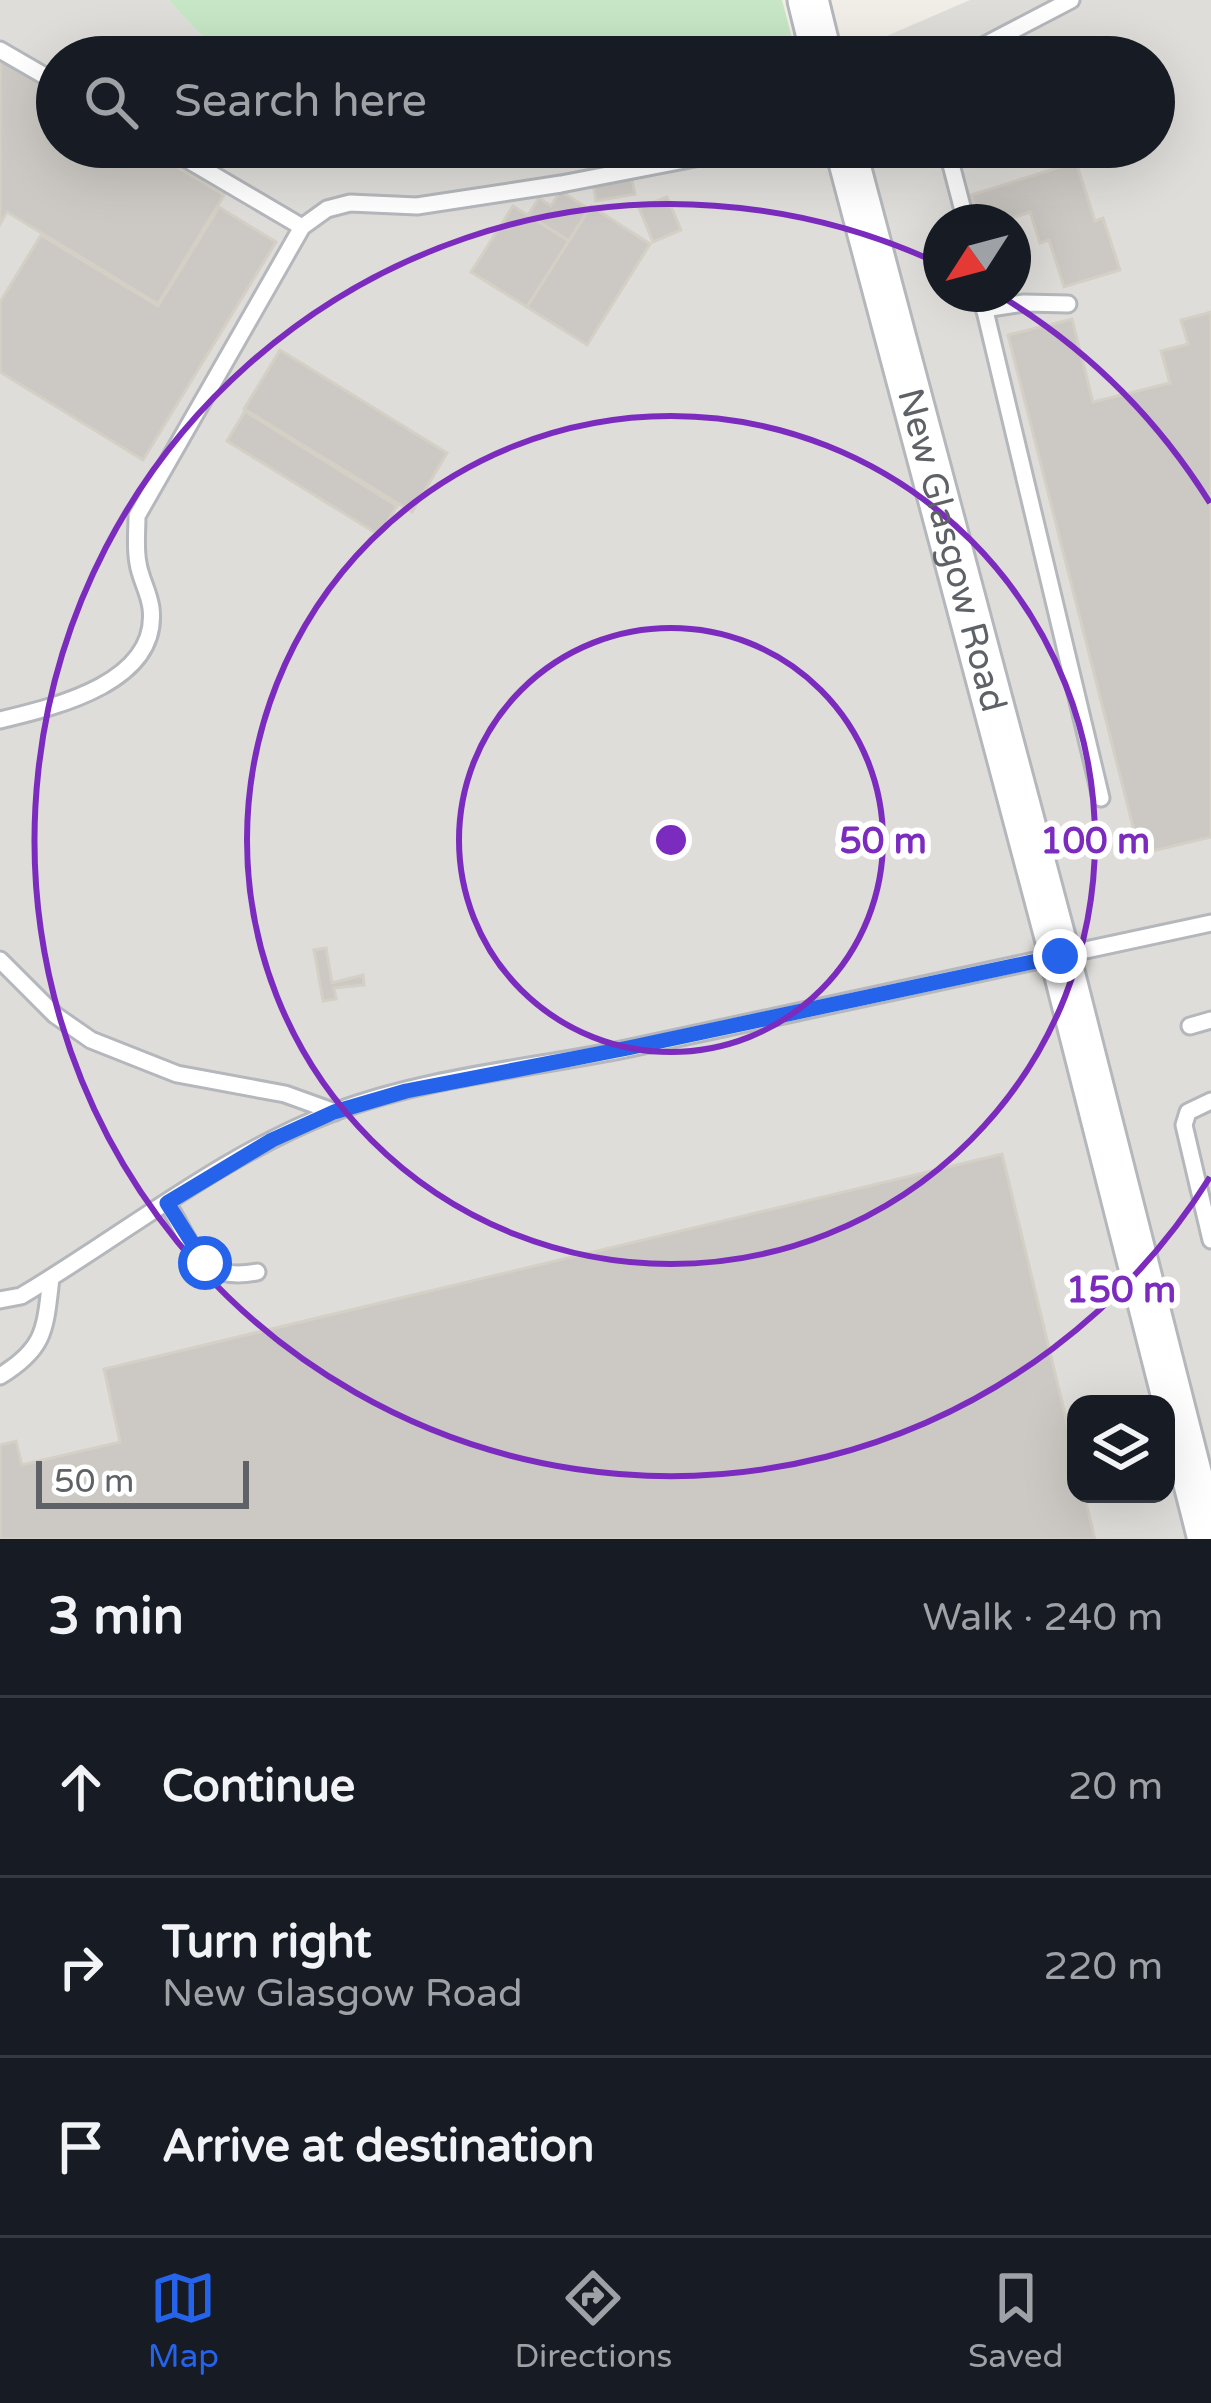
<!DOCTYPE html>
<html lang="en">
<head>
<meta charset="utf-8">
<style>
	body { margin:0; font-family:"Varela Round",sans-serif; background:#242831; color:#f1f3f6 }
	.controls { position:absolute; right:36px; bottom:36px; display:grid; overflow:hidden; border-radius:24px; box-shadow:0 12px 48px #0002 }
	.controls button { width:108px; height:108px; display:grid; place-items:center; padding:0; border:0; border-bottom:3px solid #363941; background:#171b24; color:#f1f3f6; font:60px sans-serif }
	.compass { position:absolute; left:923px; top:204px; width:108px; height:108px; border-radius:50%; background:#171b24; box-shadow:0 12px 48px #0002; rotate:234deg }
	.scale { position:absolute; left:36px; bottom:30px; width:213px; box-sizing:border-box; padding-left:12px; border:6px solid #5e6267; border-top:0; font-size:33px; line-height:42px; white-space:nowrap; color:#5e6267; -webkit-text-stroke:9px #fff; paint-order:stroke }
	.stop { position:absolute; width:36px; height:36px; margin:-27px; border:9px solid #2563eb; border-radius:50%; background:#fff }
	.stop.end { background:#2563eb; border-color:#fff; box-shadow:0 3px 12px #0008 }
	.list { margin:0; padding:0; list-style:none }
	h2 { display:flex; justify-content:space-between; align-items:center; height:156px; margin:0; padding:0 48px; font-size:51px }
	h2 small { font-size:39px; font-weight:400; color:#9ea1a6 }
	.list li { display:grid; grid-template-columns:78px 1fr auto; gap:36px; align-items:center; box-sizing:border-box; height:180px; padding:0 48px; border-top:3px solid #363941 }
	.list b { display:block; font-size:45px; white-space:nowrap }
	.list p { margin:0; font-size:39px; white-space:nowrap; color:#9ea1a6 }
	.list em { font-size:39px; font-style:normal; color:#9ea1a6 }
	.icon { flex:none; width:66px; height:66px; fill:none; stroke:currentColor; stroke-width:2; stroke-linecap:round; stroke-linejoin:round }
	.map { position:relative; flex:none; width:1211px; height:1539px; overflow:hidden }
	.search { position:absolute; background:#171b24; box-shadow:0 12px 48px #0002; left:36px; right:36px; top:36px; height:132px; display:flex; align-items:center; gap:30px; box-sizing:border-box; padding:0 42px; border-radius:66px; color:#9ea1a6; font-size:45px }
	.sheet { height:696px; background:#171b24 }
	nav { display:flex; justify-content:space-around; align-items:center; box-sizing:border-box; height:168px; border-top:3px solid #363941; background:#171b24; font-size:33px; color:#9ea1a6 }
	nav a { display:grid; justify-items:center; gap:6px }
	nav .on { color:#2563eb }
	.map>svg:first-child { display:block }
	.industrial { fill:#dfddd9; fill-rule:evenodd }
	.green { fill:#c6e6c5 }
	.building { fill:#ccc9c4; stroke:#d5d0c6; stroke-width:3 }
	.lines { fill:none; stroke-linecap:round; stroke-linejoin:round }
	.service-casing { stroke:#b4b7bb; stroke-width:21 }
	.tertiary-casing { stroke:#b4b7bb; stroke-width:45 }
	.service { stroke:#fff; stroke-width:15 }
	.tertiary { stroke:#fff; stroke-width:39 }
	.route { stroke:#2563eb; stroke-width:15 }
	.ring { fill:none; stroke:#7b2cbf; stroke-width:6 }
	.labels { text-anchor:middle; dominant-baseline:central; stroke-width:12; stroke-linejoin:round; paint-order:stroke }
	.street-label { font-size:36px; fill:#5e6267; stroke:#fff }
	.centre { fill:#7b2cbf; stroke:#fff; stroke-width:6 }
	.ring-label { font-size:36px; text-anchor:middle; font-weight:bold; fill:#7b2cbf; stroke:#fff; stroke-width:12; stroke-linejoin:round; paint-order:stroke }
</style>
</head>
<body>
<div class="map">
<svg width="1211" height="1539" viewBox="0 0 1211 1539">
	<rect width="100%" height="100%" fill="#f0eee7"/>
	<!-- industrial -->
	<path class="industrial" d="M0 0H168L222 57H57V147H1154V57H838L970 0H1211V1539H0ZM941 222H1013V294H941ZM1076 1404H1166V1494H1076Z"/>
	<!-- green -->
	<path class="green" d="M168 0H782L797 57H222Z"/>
	<!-- building -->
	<g class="building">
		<path d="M0 59 57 94V147H144L224 195 158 304 7 212 0 224Z"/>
		<path d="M1076 162 1095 221 1103 218 1120 270 1064 287 1049 240 1040 243 1030 212 1000 222H980L971 195Z"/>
		<path d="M631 176 635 194 596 201 593 183Z"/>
		<path d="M560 191 589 209 569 241 528 215 539 198 551 206Z"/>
		<path d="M667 197 681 230 653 242 639 208Z"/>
		<path d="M513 206 569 241 527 307 471 272Z"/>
		<path d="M591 206 650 244 587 345 527 307Z"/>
		<path d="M219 207 276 242 143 460 0 372V302L41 235 158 306Z"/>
		<path d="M1211 312V837L1140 854 1008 335 1072 319 1093 402 1170 383 1161 351 1188 344 1181 320Z"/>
		<path d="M280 350 447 453 412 512 244 409Z"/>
		<path d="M245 411 397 506 379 535 227 441Z"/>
		<path d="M326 948 332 983 363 975 364 985 334 988 336 999 323 1001 314 950Z"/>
		<path d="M1002 1154 1076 1460V1494H1084L1095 1539H0V1445L16 1441 22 1465 120 1442 104 1369Z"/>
	</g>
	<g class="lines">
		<!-- service casing -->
		<g class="service-casing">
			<g id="service">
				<path d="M0 50 57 83"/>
				<path d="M962 57 1071 0"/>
				<path d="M166 147 302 227"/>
				<path d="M944 147 983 157 1018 147"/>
				<path d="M947 149 966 222"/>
				<path d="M981 294 1101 798"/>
				<path d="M984 309 1024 303 1068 304"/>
				<path d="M0 720C54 707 160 683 151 608 149 592 140 578 138 563 135 548 137 531 137 516L302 227 327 209 350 203 417 206 561 184 752 147"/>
				<path d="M0 960 55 1015 91 1040 177 1074 285 1094 335 1112"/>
				<path d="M1190 1026 1211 1020"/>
				<path d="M1211 1101 1188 1112 1184 1125 1211 1240"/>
				<path d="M167 1203C195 1248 198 1283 257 1272"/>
				<path d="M0 1300 21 1296C124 1235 221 1155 334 1112 429 1076 536 1068 635 1047 827 1006 1019 965 1211 923"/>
				<path d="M0 1376C46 1348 45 1329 51 1278"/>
			</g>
		</g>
		<!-- tertiary casing -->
		<g class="tertiary-casing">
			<g id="tertiary">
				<path d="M808 0 822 57"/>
				<path id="s1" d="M845 147 1060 956 1208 1539"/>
			</g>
		</g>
		<!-- service -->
		<use href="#service" class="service"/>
		<!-- tertiary -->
		<use href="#tertiary" class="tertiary"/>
	</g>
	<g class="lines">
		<!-- route -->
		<path class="route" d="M205 1263 167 1203 272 1140 334 1112 406 1091 628 1048 1060 956"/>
	</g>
	<!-- distance rings -->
	<g class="ring">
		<circle cx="671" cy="840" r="212"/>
		<circle cx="671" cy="840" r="424"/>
		<path d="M1210 1177A636 636 0 1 1 940 264M999 295A636 636 0 0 1 1210 503"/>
	</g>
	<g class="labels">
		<!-- street labels -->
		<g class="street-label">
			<text stroke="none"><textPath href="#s1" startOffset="417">New Glasgow Road</textPath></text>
		</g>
	</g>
	<circle cx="671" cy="840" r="18" class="centre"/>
	<g class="ring-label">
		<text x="883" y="853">50 m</text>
		<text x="1095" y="853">100 m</text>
		<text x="1121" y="1302">150 m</text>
	</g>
</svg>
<div class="controls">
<button><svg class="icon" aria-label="layers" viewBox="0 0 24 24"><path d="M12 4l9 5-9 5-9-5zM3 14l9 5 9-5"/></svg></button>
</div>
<svg class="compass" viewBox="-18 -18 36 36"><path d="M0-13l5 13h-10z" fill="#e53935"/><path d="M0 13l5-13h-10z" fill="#9ea1a6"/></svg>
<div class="scale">50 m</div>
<div class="stop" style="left:205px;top:1263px"></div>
<div class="stop end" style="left:1060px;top:956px"></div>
<div class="search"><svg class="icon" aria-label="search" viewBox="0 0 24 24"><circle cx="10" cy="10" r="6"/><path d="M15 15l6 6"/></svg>Search here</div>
</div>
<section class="sheet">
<h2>3 min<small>Walk · 240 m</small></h2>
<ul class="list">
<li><svg class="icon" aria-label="ahead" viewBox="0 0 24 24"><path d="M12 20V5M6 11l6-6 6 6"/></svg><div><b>Continue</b></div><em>20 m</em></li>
<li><svg class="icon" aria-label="right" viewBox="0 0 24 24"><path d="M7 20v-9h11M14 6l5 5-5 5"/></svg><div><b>Turn right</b><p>New Glasgow Road</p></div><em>220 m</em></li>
<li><svg class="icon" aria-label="arrive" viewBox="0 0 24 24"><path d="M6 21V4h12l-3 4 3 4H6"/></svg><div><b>Arrive at destination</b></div></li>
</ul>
</section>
<nav>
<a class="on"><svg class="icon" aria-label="map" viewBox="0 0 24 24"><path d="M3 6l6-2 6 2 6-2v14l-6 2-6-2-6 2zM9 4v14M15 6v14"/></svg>Map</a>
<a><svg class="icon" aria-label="directions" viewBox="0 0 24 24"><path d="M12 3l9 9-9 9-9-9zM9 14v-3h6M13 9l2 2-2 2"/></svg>Directions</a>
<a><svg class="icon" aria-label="saved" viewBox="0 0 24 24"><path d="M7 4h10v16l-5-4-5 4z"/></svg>Saved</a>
</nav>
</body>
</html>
